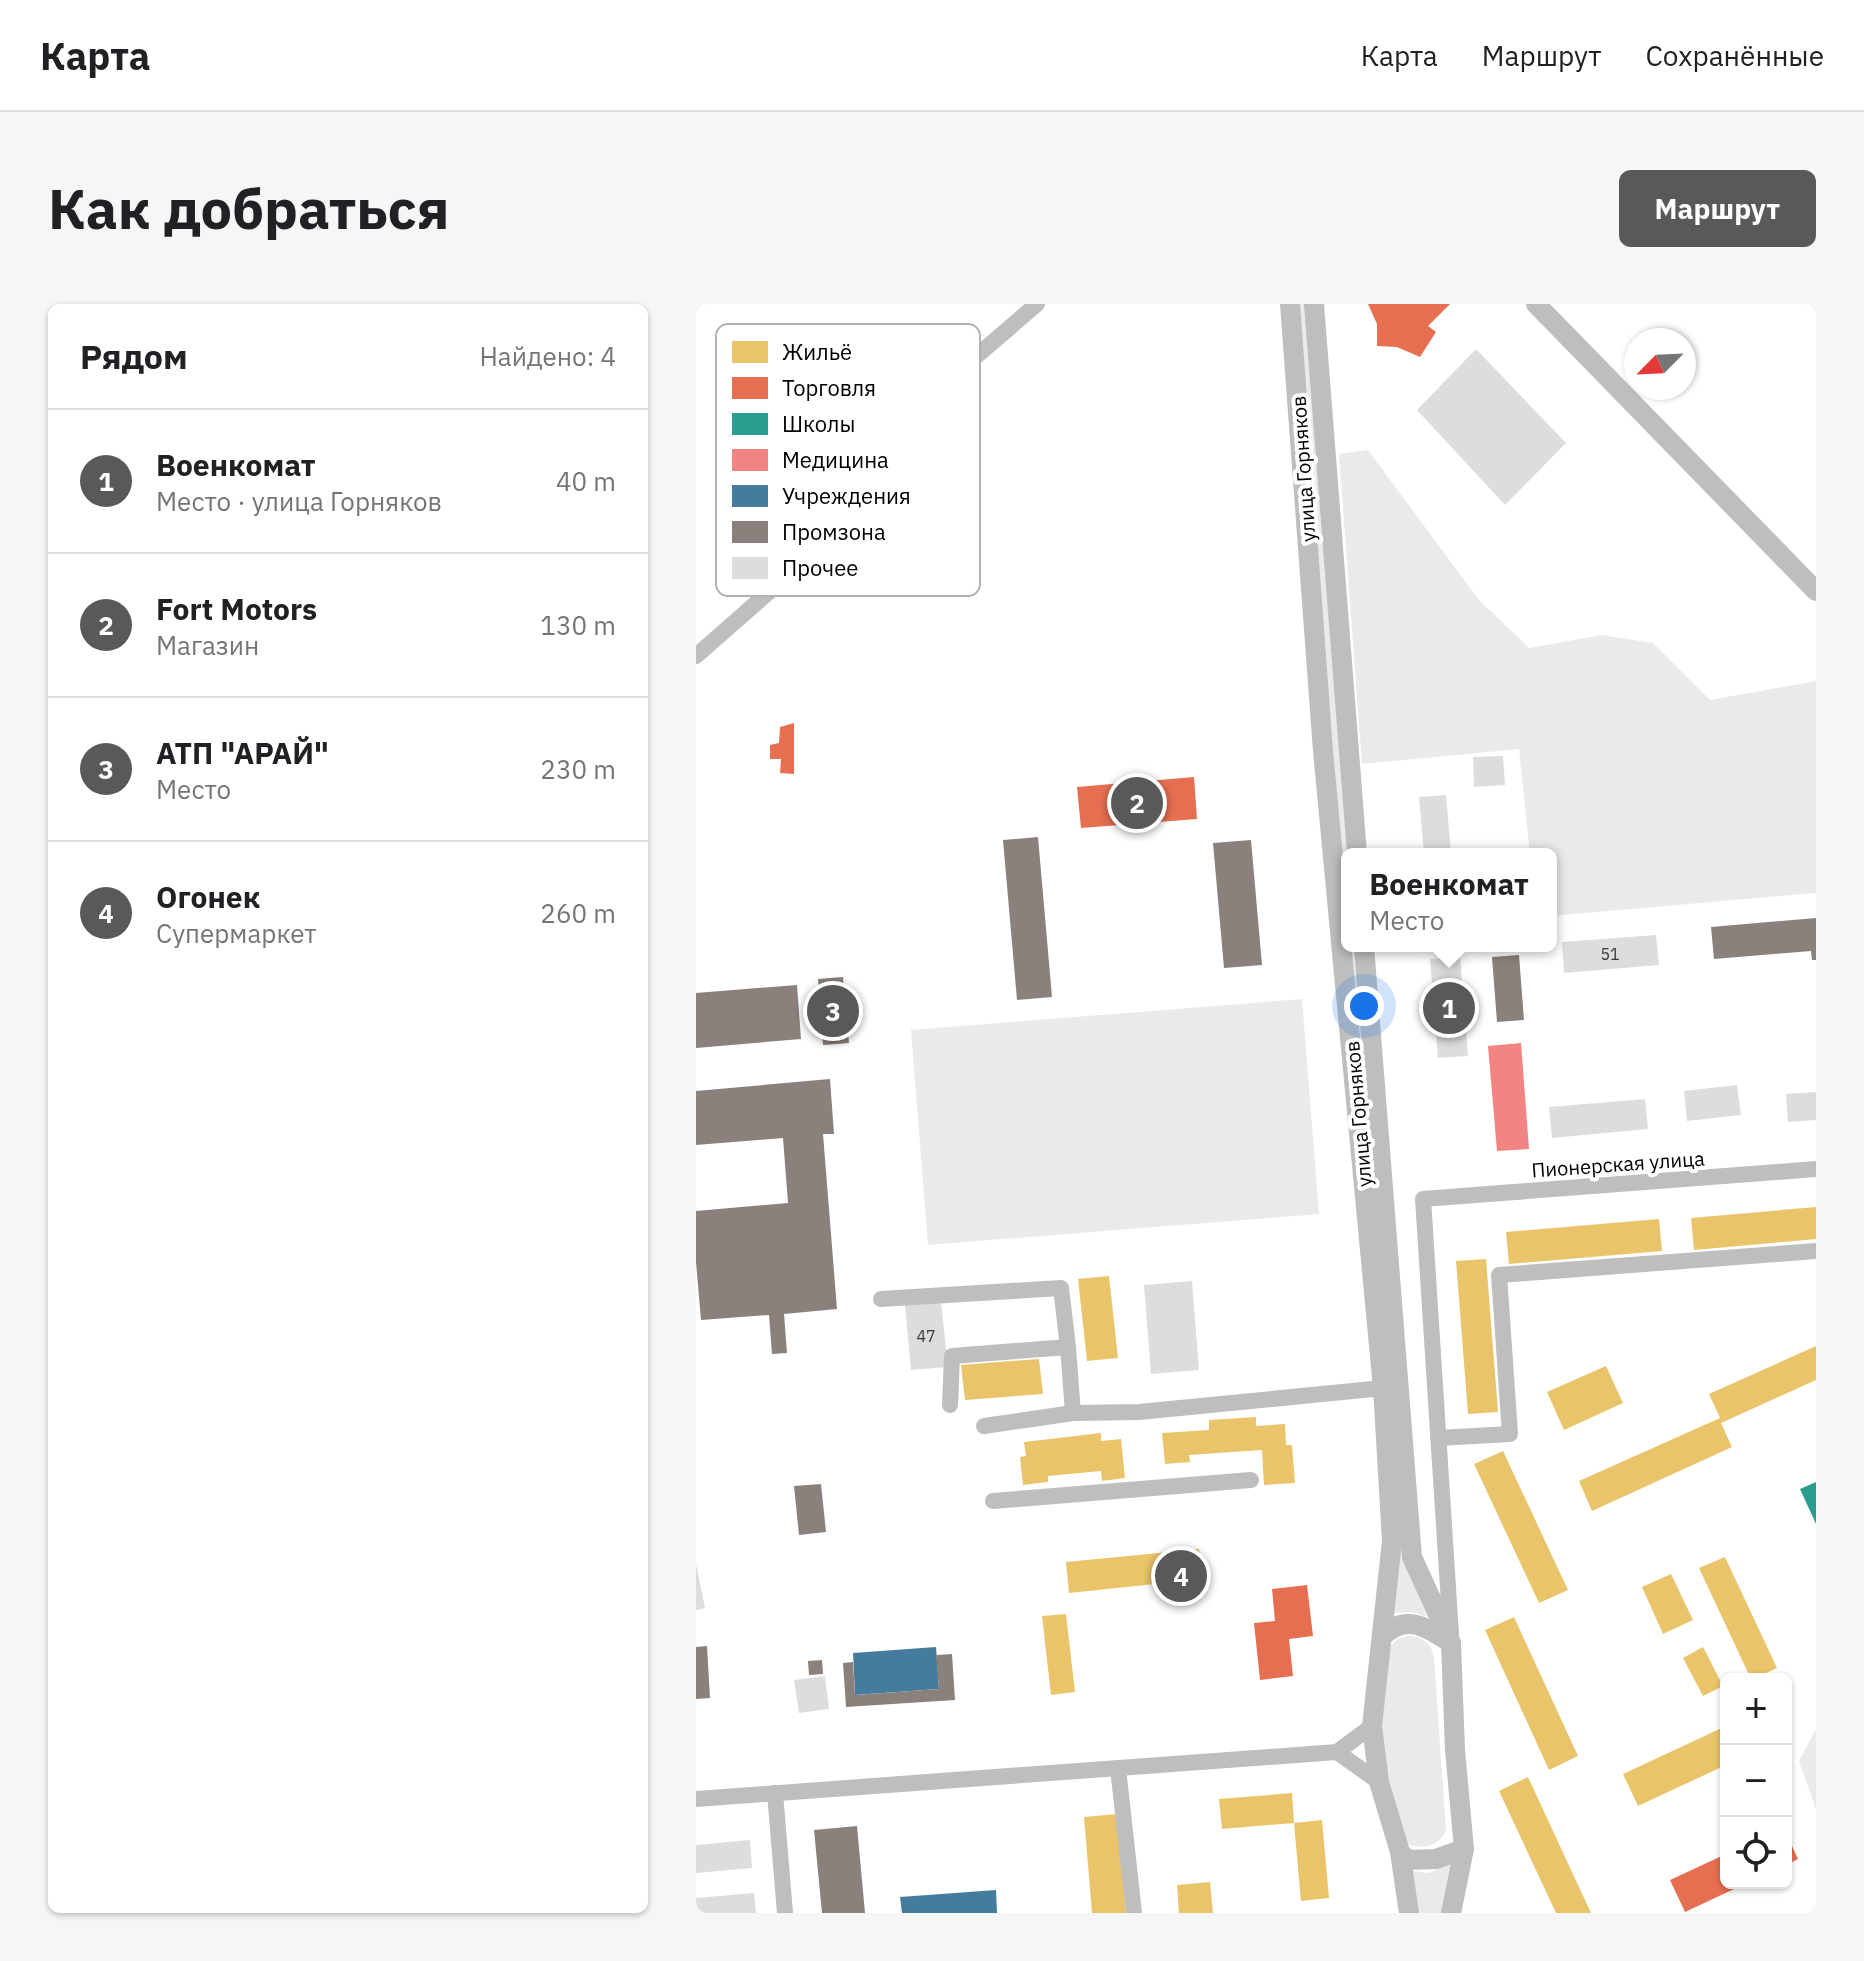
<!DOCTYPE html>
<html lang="ru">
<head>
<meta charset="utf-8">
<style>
	body { margin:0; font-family:"IBM Plex Sans",sans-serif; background:#f6f6f6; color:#202124 }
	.controls { position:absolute; right:24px; bottom:24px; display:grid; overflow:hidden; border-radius:12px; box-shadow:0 2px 6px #0004 }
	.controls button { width:72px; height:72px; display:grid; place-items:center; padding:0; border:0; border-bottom:2px solid #e0e0e0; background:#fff; color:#202124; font:40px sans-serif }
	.compass { position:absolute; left:928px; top:24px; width:72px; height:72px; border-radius:50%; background:#fff; box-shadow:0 2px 6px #0004; rotate:246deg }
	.you { position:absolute; left:668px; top:702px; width:28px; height:28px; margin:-20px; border:6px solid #fff; border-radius:50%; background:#1a73e8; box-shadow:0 0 0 12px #1a73e833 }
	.badge { display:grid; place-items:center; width:52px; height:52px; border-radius:50%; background:#595959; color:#fff; font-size:26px; font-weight:700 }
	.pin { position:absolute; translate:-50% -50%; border:4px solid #fff; box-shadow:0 2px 8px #0006 }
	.popup { position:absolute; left:645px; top:544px; width:216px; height:104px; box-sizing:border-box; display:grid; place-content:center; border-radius:12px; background:#fff; filter:drop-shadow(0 2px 6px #0005); font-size:26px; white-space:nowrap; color:#757577 }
	.popup b { font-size:30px; color:#202124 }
	.popup::after { content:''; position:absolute; left:50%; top:100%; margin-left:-16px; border:16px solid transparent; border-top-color:#fff }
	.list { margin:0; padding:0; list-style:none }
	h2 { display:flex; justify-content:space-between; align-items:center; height:104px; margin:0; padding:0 32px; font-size:34px }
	h2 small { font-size:26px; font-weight:400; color:#757577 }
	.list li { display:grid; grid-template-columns:52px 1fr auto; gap:24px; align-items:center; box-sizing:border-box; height:144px; padding:0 32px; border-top:2px solid #e0e0e0 }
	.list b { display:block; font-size:30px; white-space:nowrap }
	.list p { margin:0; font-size:26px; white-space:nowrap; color:#757577 }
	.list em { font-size:26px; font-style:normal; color:#757577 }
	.icon { flex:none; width:44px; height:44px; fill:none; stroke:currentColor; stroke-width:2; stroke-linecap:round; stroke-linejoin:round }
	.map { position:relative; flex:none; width:1120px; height:1609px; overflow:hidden; border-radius:12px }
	header { display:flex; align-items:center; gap:48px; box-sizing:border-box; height:112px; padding:0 40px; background:#fff; border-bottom:2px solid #e0e0e0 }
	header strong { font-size:38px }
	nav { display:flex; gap:44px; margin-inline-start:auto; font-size:28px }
	.intro { display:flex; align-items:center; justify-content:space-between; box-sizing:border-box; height:192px; padding:0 48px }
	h1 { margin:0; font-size:56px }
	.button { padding:20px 36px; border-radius:12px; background:#595959; color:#fff; font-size:28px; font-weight:700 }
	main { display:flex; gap:48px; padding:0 48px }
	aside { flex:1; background:#fff; border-radius:12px; box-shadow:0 2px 6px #0004 }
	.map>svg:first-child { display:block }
	.green { fill:#eaeaea }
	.homes { fill:#e9c46a }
	.shops { fill:#e76f51 }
	.schools { fill:#2a9d8f }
	.health { fill:#f28482 }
	.public { fill:#457b9d }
	.industry { fill:#8a817c }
	.building { fill:#ddd }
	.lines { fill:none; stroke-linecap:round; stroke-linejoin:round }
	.minor { stroke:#bebebe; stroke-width:16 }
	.tertiary { stroke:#bebebe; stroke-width:20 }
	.labels { text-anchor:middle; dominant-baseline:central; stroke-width:8; stroke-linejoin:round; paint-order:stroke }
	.number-label { font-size:16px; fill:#373737 }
	.street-label { font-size:20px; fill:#000; stroke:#fff }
	.key { fill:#fff; stroke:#b2b2b2; stroke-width:2 }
	.key-label { font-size:22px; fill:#000 }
</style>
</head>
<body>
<header>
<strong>Карта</strong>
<nav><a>Карта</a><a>Маршрут</a><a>Сохранённые</a></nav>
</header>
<div class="intro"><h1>Как добраться</h1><a class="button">Маршрут</a></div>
<main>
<aside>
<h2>Рядом<small>Найдено: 4</small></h2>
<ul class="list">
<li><span class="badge">1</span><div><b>Военкомат</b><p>Место · улица Горняков</p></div><em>40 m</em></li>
<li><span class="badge">2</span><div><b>Fort Motors</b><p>Магазин</p></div><em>130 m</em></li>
<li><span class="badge">3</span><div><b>АТП &quot;АРАЙ&quot;</b><p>Место</p></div><em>230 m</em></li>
<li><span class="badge">4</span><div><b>Огонек</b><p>Супермаркет</p></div><em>260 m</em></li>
</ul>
</aside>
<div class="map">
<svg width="1120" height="1609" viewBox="0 0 1120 1609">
	<rect width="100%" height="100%" fill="#fff"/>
	<!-- green -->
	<g class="green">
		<path d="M601 0H611L651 550V642H660L707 1254 731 1313 717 1308 696 1309 697 1247Z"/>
		<path d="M672 146 783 296 833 344 906 331 957 339 1014 396 1120 377V589L855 612V550H834L823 445 666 460 643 150Z"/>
		<path d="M606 695 623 910 232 941 215 726Z"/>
		<path d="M712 1332C726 1332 735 1339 738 1353L750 1527C741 1544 725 1546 708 1539L683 1435 694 1342 702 1335Z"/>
		<path d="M1120 1425V1505L1103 1457Z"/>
		<path d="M756 1559 748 1609H720L716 1567 732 1569Z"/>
	</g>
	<!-- homes -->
	<g class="homes">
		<path d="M1120 903V935L998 946 995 914Z"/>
		<path d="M963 915 966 947 813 960 810 928Z"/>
		<path d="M790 955 802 1108 772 1110 760 957Z"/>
		<path d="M413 972 422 1054 391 1057 382 975Z"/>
		<path d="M1120 1042V1076L1025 1119 1036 1143 896 1207 883 1177 1024 1114 1013 1090Z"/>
		<path d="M343 1055 347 1090 269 1096 265 1061Z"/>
		<path d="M910 1062 927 1099 868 1126 851 1088Z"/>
		<path d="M560 1113V1122L589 1120 590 1141H596L599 1179 568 1181 566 1146 493 1151 494 1158 469 1160 466 1129 513 1126V1116Z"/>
		<path d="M405 1129V1137L425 1135 429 1174 406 1177 405 1167 352 1172V1178L327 1181 324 1153 330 1152 328 1138Z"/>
		<path d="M807 1147 872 1286 843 1299 778 1160Z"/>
		<path d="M503 1245 507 1275 373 1289 370 1258Z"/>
		<path d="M1029 1253 1081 1364 1057 1375H1055L1003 1264Z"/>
		<path d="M975 1270 997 1316 967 1330 946 1283Z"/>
		<path d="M370 1310 379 1388 355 1391 346 1312Z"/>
		<path d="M818 1313 882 1452 853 1466 789 1326Z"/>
		<path d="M1007 1343 1027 1382 1007 1392 987 1354Z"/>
		<path d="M1030 1422V1461L942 1502 927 1470Z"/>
		<path d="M832 1473 895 1609H860L803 1487Z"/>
		<path d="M596 1489 598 1519 526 1525 523 1495Z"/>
		<path d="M421 1510 430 1609H396L388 1513Z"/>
		<path d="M626 1516 633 1594 605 1597 598 1519Z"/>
		<path d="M514 1578 517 1609H483L481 1581Z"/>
	</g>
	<!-- shops -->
	<g class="shops">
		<path d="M672 0H754L732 22 740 28 724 53 701 43 681 42V20Z"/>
		<path d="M98 419V470L84 469 85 455H74V441L83 439 84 423Z"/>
		<path d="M498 473 501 515 385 524 381 483Z"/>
		<path d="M611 1281 617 1332 593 1335 597 1372 564 1376 558 1319 579 1317 576 1285Z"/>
		<path d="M1090 1529 1102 1555 1090 1561Z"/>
		<path d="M1030 1550V1579H1051L989 1608 974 1576Z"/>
	</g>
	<!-- schools -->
	<path class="schools" d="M1120 1178V1220L1104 1185Z"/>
	<!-- health -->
	<path class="health" d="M825 739 833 845 801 847 792 742Z"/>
	<!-- public -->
	<g class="public">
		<path d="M240 1343 243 1385 159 1391 157 1349Z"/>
		<path d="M300 1586 301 1609H206L204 1593Z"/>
	</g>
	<!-- industry -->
	<g class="industry">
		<path d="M342 533 356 693 321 696 307 536Z"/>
		<path d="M555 536 566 661 528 664 517 539Z"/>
		<path d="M1120 614V656H1116L1115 647 1018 655 1015 623Z"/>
		<path d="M823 651 828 716 801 718 796 653Z"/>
		<path d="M147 673 153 739 127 741 122 675Z"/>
		<path d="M101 681 105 735 0 744V689Z"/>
		<path d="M134 775 138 830H127L141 1005 88 1010 91 1049 76 1050 73 1011 5 1016 0 958V907L92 899 87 834 0 841V787Z"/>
		<path d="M125 1180 130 1228 103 1231 98 1182Z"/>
		<path d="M11 1342 14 1394 0 1395V1343Z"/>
		<path d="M256 1350 259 1396 150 1403 147 1359 157 1358 159 1391 243 1385 240 1351Z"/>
		<path d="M126 1356 127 1370 113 1371 112 1357Z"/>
		<path d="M161 1522 169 1609H126L118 1526Z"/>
	</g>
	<!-- building -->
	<g class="building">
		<path d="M780 45 870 139 809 201 721 106Z"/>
		<path d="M807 452 809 481 778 483 777 453Z"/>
		<path d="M750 491 755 549 728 550 723 493Z"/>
		<path d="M960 631 963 661 868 669 866 638Z"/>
		<path d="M764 653 772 752 742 754 734 655Z"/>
		<path d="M1041 781 1045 811 991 817 988 787Z"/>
		<path d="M1120 788V816L1092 818 1090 790Z"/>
		<path d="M949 795 952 825 856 834 853 803Z"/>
		<path d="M496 977 503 1066 455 1070 448 981Z"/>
		<path d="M245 998 252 1063 215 1066 209 1001Z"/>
		<path d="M0 1260 9 1304 0 1306Z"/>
		<path d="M129 1372 133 1405 103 1409 98 1376Z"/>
		<path d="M54 1536 56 1564 0 1569V1541Z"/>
		<path d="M58 1589 60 1609H0V1594Z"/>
	</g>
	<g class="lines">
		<!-- minor -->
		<g class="minor">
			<path d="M0 352 124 243 241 86 341 0"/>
			<path d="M185 995 365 984 372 1043"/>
			<path d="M254 1101 256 1052 372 1043 377 1109"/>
			<path d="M288 1122 377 1109 443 1108 687 1084"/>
			<path d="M742 1134 814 1130 803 971 1120 947"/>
			<path d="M297 1197 555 1176"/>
			<path d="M755 1330 727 895 1120 865"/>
			<path d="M641 1448 683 1478"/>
			<path d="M422 1464 438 1609"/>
			<path d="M79 1489 89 1609"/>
			<path d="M0 1495 641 1448 676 1422"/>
		</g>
		<!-- tertiary -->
		<g class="tertiary">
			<path d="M594 0 627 447 687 1084 696 1237 676 1422 683 1478 704 1548 712 1556 740 1555 768 1545 759 1446 755 1339C731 1324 710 1308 686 1333"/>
			<path d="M618 0 661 550"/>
			<path d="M840 0 1120 287"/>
			<path d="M668 642 716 1253 755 1339"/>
			<path d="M704 1548 713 1609"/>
			<path d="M755 1609 768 1545"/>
		</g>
	</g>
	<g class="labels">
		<!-- number labels -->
		<g class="number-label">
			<text x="914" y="650">51</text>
			<text x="230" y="1032">47</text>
		</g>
		<!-- street labels -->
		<g class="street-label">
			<text transform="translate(607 165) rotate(-94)">улица Горняков</text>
			<text transform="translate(662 810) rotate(-95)">улица Горняков</text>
			<text transform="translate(922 860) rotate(-4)">Пионерская улица</text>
		</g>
	</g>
	<!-- legend -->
	<rect x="20" y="20" width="264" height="272" rx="12" class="key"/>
	<rect x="36" y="37" width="36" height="22" fill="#e9c46a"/>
	<rect x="36" y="73" width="36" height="22" fill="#e76f51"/>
	<rect x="36" y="109" width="36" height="22" fill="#2a9d8f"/>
	<rect x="36" y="145" width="36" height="22" fill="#f28482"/>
	<rect x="36" y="181" width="36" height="22" fill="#457b9d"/>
	<rect x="36" y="217" width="36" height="22" fill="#8a817c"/>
	<rect x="36" y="253" width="36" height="22" fill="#ddd"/>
	<g class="key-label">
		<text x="86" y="56">Жильё</text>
		<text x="86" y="92">Торговля</text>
		<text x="86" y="128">Школы</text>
		<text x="86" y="164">Медицина</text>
		<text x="86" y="200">Учреждения</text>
		<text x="86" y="236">Промзона</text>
		<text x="86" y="272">Прочее</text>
	</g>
</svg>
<div class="controls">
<button>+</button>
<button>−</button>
<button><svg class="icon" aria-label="locate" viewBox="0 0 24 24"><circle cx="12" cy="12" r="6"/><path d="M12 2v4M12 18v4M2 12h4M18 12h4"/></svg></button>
</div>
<svg class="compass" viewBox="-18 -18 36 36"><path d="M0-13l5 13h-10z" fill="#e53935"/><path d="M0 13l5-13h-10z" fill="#757577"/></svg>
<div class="you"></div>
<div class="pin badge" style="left:753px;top:704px">1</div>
<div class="popup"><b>Военкомат</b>Место</div>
<div class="pin badge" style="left:441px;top:499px">2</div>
<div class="pin badge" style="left:137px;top:707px">3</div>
<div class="pin badge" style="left:485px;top:1272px">4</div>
</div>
</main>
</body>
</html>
